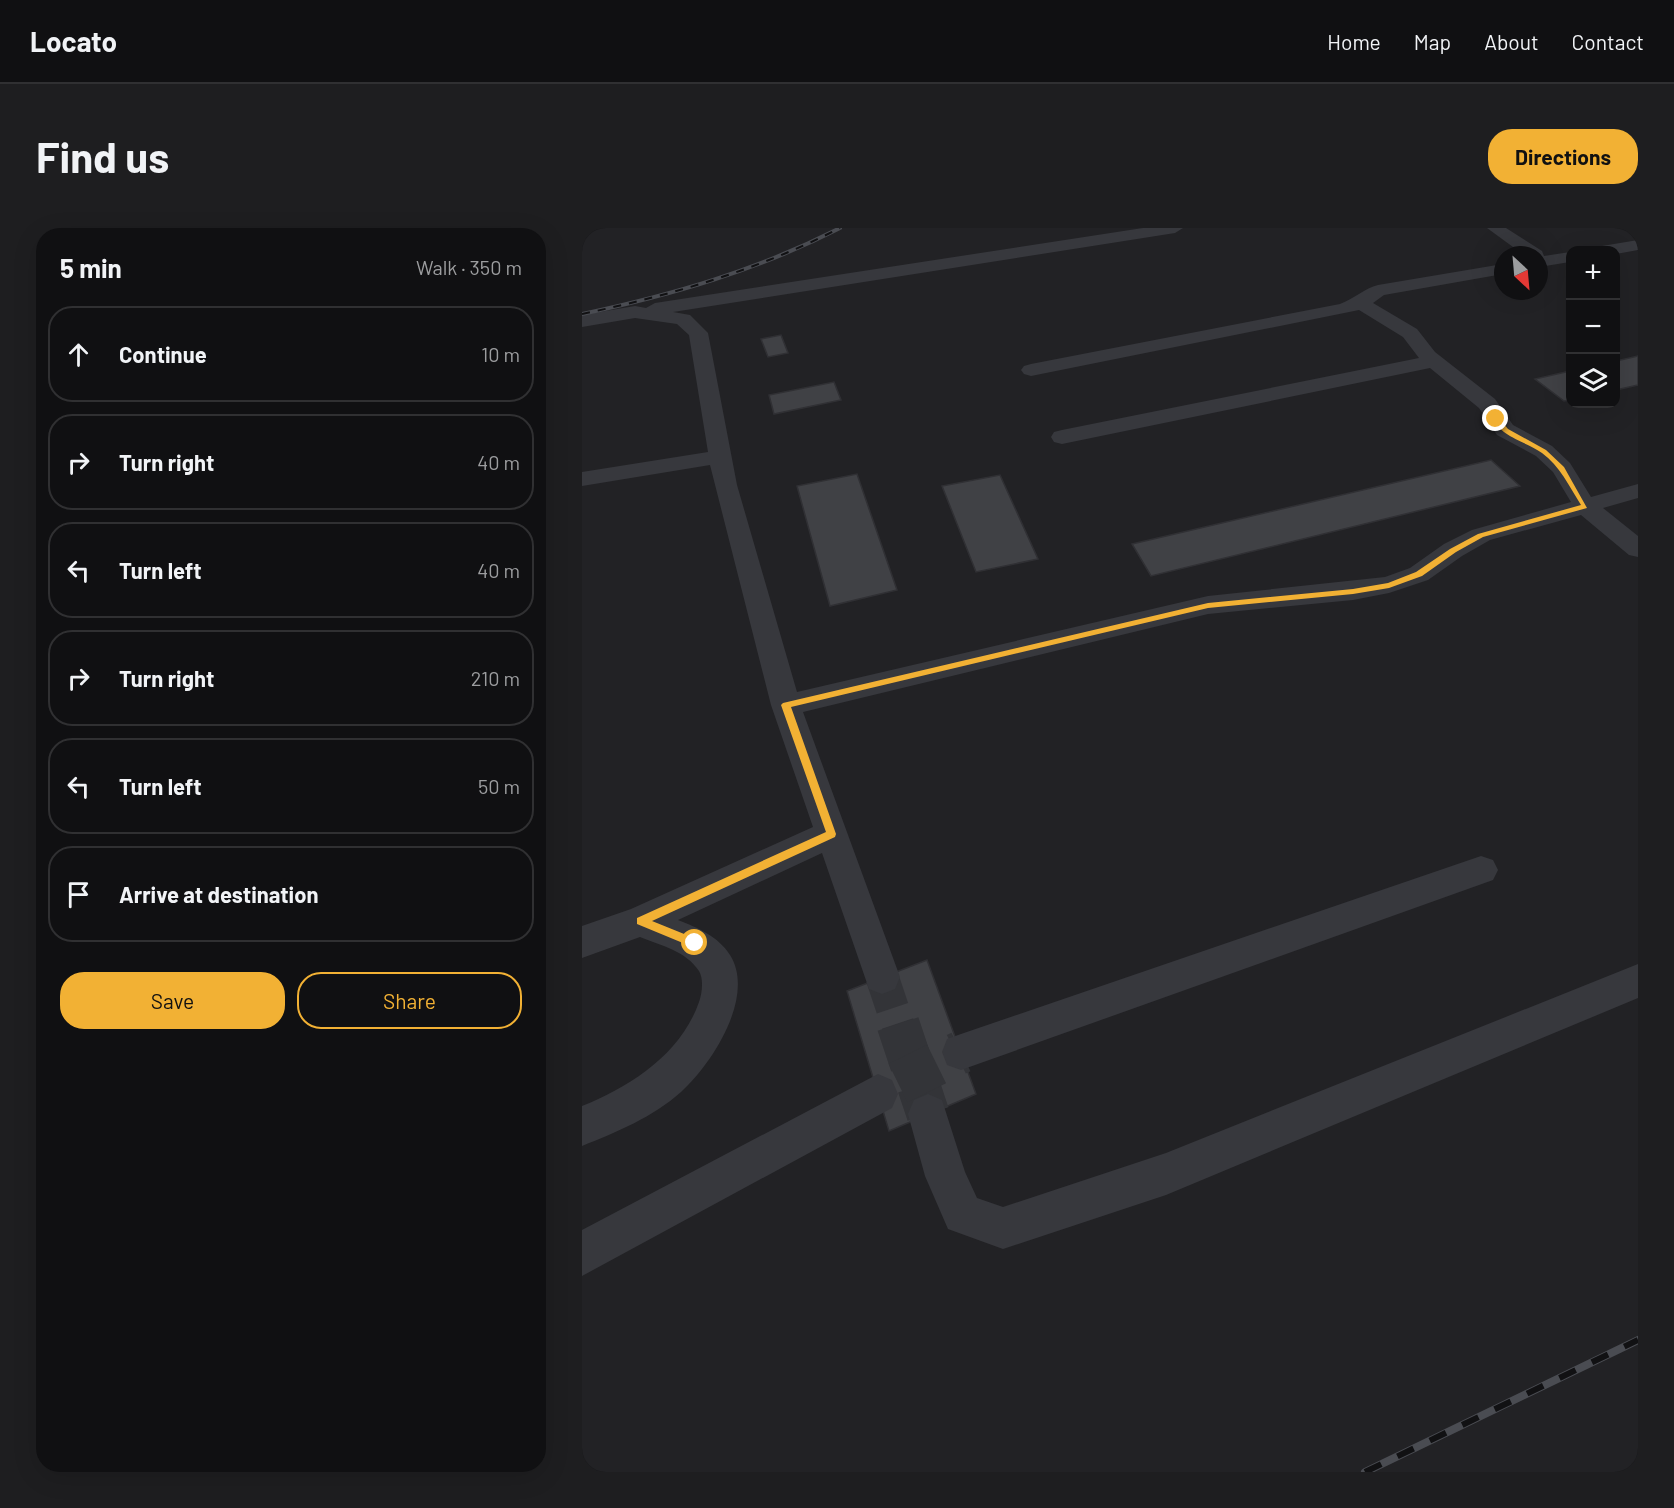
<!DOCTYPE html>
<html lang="en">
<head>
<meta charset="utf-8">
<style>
	body { margin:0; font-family:Barlow,sans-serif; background:#1e1e20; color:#f1f3f6 }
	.controls { position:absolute; right:18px; top:18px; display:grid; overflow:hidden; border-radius:12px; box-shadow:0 6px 24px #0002 }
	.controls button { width:54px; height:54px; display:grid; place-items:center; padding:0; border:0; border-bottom:2px solid #303032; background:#101012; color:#f1f3f6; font:30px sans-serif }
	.compass { position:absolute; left:912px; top:18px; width:54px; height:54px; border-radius:50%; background:#101012; box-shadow:0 6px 24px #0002; rotate:154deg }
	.stop { position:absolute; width:18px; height:18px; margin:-14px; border:4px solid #f2b134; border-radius:50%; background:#fff }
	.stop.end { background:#f2b134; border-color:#fff; box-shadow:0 2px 6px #0008 }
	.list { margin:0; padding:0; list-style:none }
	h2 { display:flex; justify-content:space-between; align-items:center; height:78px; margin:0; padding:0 24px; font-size:26px }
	h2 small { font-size:20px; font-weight:400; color:#9c9d9f }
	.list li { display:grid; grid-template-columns:39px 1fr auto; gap:18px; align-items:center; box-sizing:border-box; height:96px; margin:0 12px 12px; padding:0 12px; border:2px solid #303032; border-radius:24px }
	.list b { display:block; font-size:22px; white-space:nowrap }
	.list em { font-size:20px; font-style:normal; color:#9c9d9f }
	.actions { display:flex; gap:12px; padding:18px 24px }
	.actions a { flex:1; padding:14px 0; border:2px solid #f2b134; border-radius:24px; text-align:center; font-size:21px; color:#f2b134 }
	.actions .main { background:#f2b134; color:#111 }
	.icon { flex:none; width:33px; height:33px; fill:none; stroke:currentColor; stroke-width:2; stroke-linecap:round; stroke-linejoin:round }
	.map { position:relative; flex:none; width:1056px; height:1244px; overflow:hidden; border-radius:24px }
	header { display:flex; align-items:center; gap:36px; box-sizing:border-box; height:84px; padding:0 30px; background:#101012; border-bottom:2px solid #303032 }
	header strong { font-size:28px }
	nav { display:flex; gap:33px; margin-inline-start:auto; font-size:21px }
	.intro { display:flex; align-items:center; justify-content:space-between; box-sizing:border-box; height:144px; padding:0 36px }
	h1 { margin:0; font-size:42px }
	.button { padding:15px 27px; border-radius:24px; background:#f2b134; color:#111; font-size:21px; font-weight:700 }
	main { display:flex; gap:36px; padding:0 36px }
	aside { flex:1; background:#101012; border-radius:24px; box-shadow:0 6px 24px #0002 }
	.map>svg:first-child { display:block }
	.built { fill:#222225; fill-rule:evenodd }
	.building { fill:#404145; stroke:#303034; stroke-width:1.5 }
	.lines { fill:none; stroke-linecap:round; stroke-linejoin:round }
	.minor-tunnel-far1 { stroke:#333438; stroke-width:33; stroke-dasharray:33 16; stroke-linecap:butt }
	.minor-tunnel { stroke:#333438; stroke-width:43; stroke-dasharray:43 22; stroke-linecap:butt }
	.minor { fill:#37383d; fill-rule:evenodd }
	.rail-far1-casing { stroke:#4a4c52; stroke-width:4 }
	.rail-casing { stroke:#4a4c52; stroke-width:8 }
	.rail-far1 { stroke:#111113; stroke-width:2; stroke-dasharray:8; stroke-linecap:butt }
	.rail { stroke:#111113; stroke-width:6; stroke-dasharray:18; stroke-linecap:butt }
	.route { fill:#f2b134 }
</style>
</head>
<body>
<header>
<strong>Locato</strong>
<nav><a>Home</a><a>Map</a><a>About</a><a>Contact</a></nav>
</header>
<div class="intro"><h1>Find us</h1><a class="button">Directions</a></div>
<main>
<aside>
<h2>5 min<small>Walk · 350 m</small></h2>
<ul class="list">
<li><svg class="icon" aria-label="ahead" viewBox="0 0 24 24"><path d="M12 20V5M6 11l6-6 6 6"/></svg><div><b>Continue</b></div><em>10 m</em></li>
<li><svg class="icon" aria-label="right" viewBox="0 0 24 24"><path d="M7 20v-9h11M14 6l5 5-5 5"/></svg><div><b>Turn right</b></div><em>40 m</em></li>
<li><svg class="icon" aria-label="left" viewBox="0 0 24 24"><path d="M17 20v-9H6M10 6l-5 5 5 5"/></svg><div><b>Turn left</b></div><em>40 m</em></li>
<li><svg class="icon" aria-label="right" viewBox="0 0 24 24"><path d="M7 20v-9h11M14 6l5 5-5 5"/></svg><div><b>Turn right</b></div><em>210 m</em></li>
<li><svg class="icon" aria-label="left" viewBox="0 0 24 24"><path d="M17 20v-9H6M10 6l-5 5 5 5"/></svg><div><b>Turn left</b></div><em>50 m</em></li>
<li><svg class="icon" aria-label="arrive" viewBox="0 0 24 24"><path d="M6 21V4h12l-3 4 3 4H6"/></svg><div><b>Arrive at destination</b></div></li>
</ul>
<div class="actions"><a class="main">Save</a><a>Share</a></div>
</aside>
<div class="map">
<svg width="1056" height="1244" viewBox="0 0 1056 1244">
	<rect width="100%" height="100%" fill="#161618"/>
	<!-- built -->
	<path class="built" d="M0 0H1056V1244H0ZM988 22H1034V176H988ZM921 27H957V63H921Z"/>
	<!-- building -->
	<g class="building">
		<path d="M199 107 206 125 186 129 179 111Z"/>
		<path d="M1056 128V157L1034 162V133Z"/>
		<path d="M988 143V172L982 173 953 151Z"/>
		<path d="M252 154 259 172 192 186 187 167Z"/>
		<path d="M909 232 938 258 569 348 550 316Z"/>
		<path d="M275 246 315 362 248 378 215 258Z"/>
		<path d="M418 247 456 331 394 344 360 258Z"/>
		<path d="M345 732 394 866 307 903 265 763Z"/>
	</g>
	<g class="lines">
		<!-- minor-tunnel-far1 -->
		<path class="minor-tunnel-far1" d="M300 749 316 797"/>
		<!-- minor-tunnel -->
		<g class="minor-tunnel">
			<path d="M316 796 346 886"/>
			<path d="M316 855 379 824"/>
		</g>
		<!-- minor -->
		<g class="minor">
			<path d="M561 0H601L593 5 91 84 108 87 126 105 155 257 215 464 626 368 803 349 828 340 862 316 890 302 989 274 971 244 954 228 915 207 897 180 848 140 480 216 472 214 469 209 472 204 480 202 837 130 821 109 777 82 449 148 442 146 439 142 442 138 449 136 758 76C772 71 783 60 796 57L921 36V46L802 67 791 75 835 101 853 124 913 171 931 197 970 218 988 235 1009 269 1056 256V270L1021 280 1056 308V329L1047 327 999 287 908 312 880 328 846 352 807 365 771 372 626 386 221 484 318 749 313 761 300 766 287 761 240 625 96 692C116 700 136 708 148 727 174 768 130 836 99 864 71 889 35 904 0 918V878C48 859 99 826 117 774 120 766 122 751 117 743 104 723 78 717 58 709L0 730V698L49 681 231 599 189 477 128 237 0 258V244L126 224 107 107 95 96 53 90 0 99V87L53 78 64 80 73 75Z"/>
			<path d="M905 0H924L960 23 962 28 988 24V34L957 39V27H942Z"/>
			<path d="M1056 12V22L1034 26V22H1017L1020 18Z"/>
			<path d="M899 628 911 632 916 642 911 652 379 842 365 837 360 824 365 811 379 806Z"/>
			<path d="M1056 736V770L584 967 421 1021 366 1001 343 948 326 886 332 872 346 866 360 872 383 944 395 970 421 979 584 925Z"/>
			<path d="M296 846 310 852 316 866 310 880 0 1048V1002Z"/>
		</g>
		<!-- rail-far1 casing -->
		<g class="rail-far1-casing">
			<path id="rail-far1" d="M0 86C90 67 176 42 258 0"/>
		</g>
		<!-- rail casing -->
		<g class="rail-casing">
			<path id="rail" d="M783 1244 1056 1112"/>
		</g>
		<!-- rail-far1 -->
		<use href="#rail-far1" class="rail-far1"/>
		<!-- rail -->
		<use href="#rail" class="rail"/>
	</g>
	<!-- route -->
	<path class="route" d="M912 190H917L926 201 964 222 982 239 1005 280 901 309 874 324 840 348 807 360 771 366 626 380 209 479 254 606 253 609 70 693 117 712V718L113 720 55 696V690L244 604 199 477 201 475 626 375 771 361 806 355 834 344 868 321 896 306 999 277C987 258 978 238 960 225 945 214 916 208 912 190Z"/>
</svg>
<div class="controls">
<button>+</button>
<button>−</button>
<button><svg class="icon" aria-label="layers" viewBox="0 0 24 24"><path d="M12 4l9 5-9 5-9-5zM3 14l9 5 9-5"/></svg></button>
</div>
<svg class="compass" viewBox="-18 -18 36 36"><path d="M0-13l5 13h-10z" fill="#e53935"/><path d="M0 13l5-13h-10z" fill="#9c9d9f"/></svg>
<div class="stop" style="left:113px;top:715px"></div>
<div class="stop end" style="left:914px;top:191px"></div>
</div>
</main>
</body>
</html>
